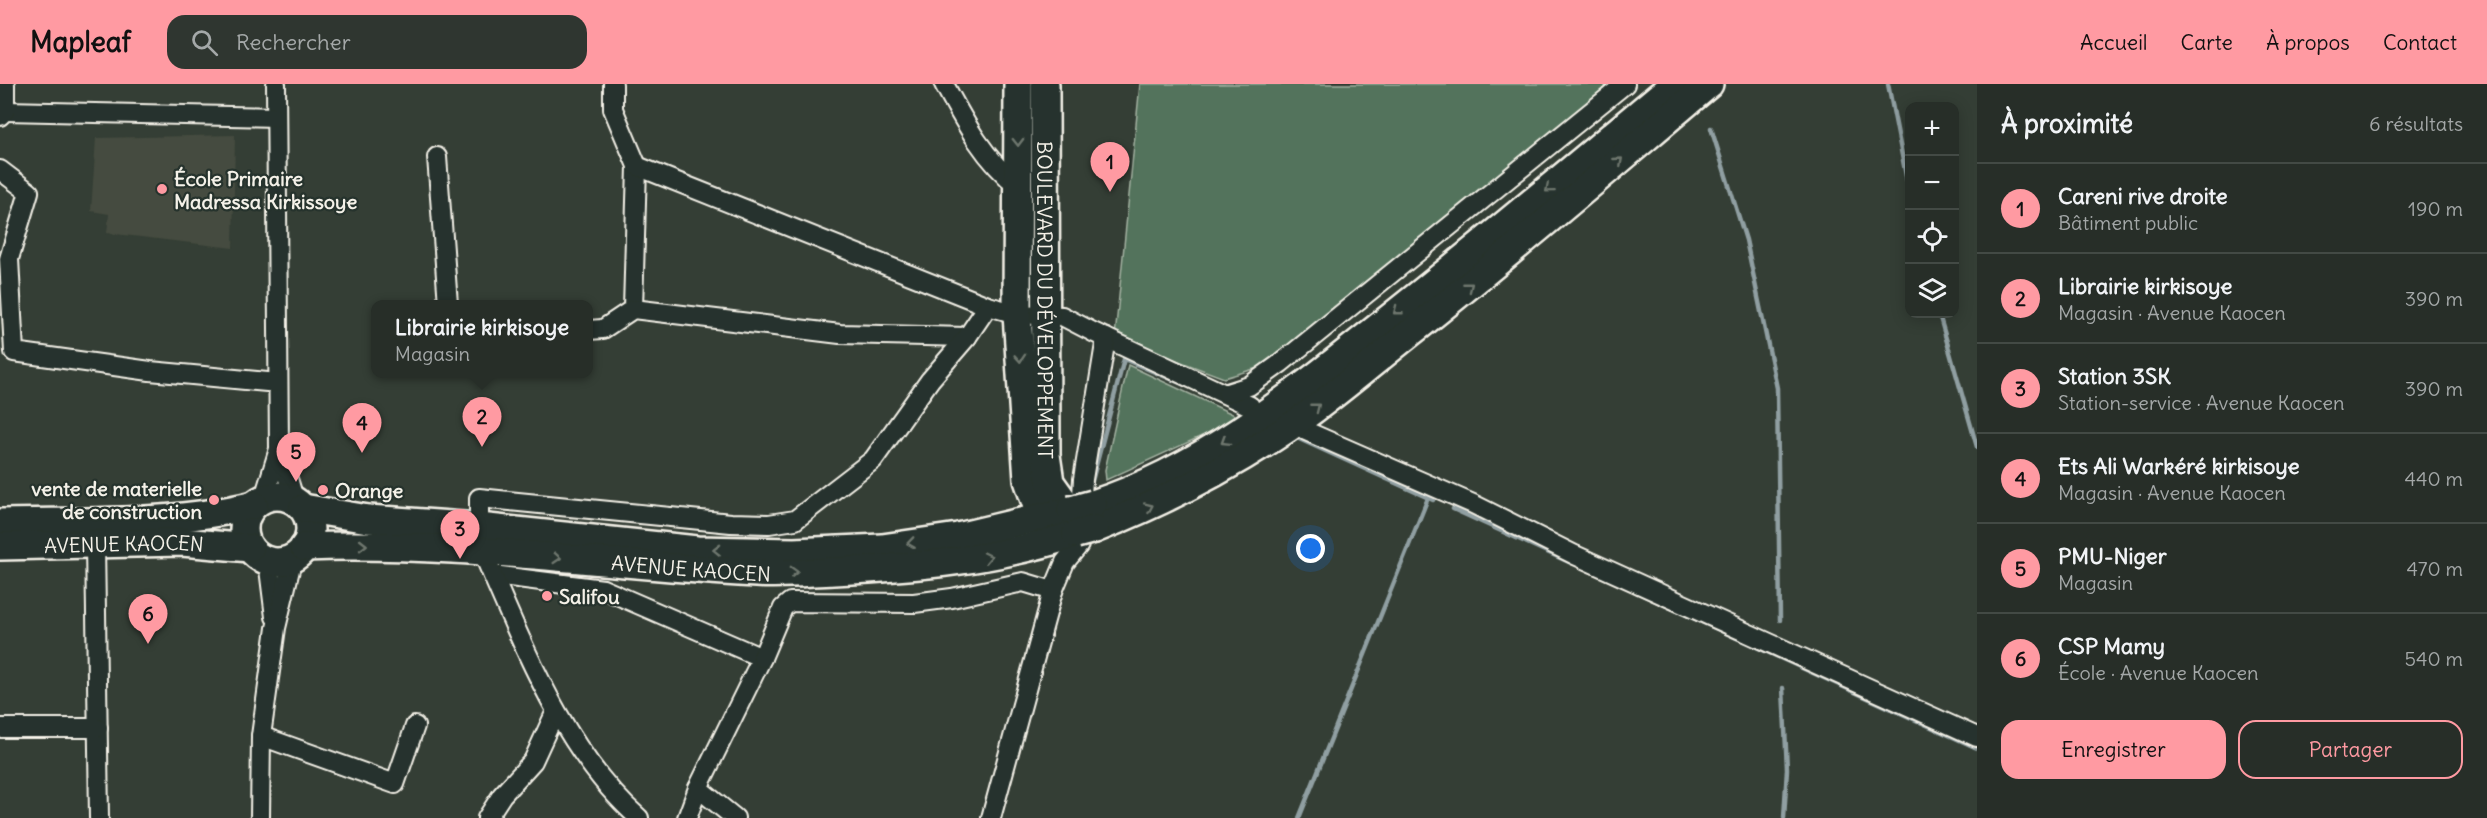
<!DOCTYPE html>
<html lang="fr">
<head>
<meta charset="utf-8">
<style>
	body { margin:0; font-family:Delius,sans-serif; background:#2f3630; color:#f1f3f6 }
	.controls { position:absolute; right:18px; top:18px; display:grid; overflow:hidden; border-radius:12px; box-shadow:0 3px 15px #0003 }
	.controls button { width:54px; height:54px; display:grid; place-items:center; padding:0; border:0; border-bottom:2px solid #434a45; background:#272e28; color:#f1f3f6; font:30px sans-serif }
	.you { position:absolute; left:1311px; top:465px; width:21px; height:21px; margin:-15px; border:4px solid #fff; border-radius:50%; background:#1a73e8; box-shadow:0 0 0 9px #1a73e833 }
	.badge { display:grid; place-items:center; width:39px; height:39px; border-radius:50%; background:#ff9aa2; color:#111; font-size:20px; font-weight:700 }
	.pin { position:absolute; translate:-50% -50px; filter:drop-shadow(0 2px 3px #0008) }
	.pin::after { content:''; position:absolute; top:32px; width:21px; height:18px; background:inherit; clip-path:polygon(0 0,100% 0,50% 100%) }
	.popup { position:absolute; left:371px; top:216px; width:222px; height:78px; box-sizing:border-box; display:grid; place-content:center; border-radius:12px; background:#272e28; filter:drop-shadow(0 2px 4px #0005); font-size:20px; white-space:nowrap; color:#a4a8a8 }
	.popup b { font-size:22px; color:#f1f3f6 }
	.popup::after { content:''; position:absolute; left:50%; top:100%; margin-left:-12px; border:12px solid transparent; border-top-color:#272e28 }
	.list { margin:0; padding:0; list-style:none }
	h2 { display:flex; justify-content:space-between; align-items:center; height:78px; margin:0; padding:0 24px; font-size:26px }
	h2 small { font-size:20px; font-weight:400; color:#a4a8a8 }
	.list li { display:grid; grid-template-columns:39px 1fr auto; gap:18px; align-items:center; box-sizing:border-box; height:90px; padding:0 24px; border-top:2px solid #434a45 }
	.list b { display:block; font-size:22px; white-space:nowrap }
	.list p { margin:0; font-size:20px; white-space:nowrap; color:#a4a8a8 }
	.list em { font-size:20px; font-style:normal; color:#a4a8a8 }
	.actions { display:flex; gap:12px; padding:18px 24px }
	.actions a { flex:1; padding:14px 0; border:2px solid #ff9aa2; border-radius:18px; text-align:center; font-size:21px; color:#ff9aa2 }
	.actions .main { background:#ff9aa2; color:#111 }
	.icon { flex:none; width:33px; height:33px; fill:none; stroke:currentColor; stroke-width:2; stroke-linecap:round; stroke-linejoin:round }
	.map { position:relative; flex:none; width:1977px; height:734px; overflow:hidden }
	header { display:flex; align-items:center; gap:36px; box-sizing:border-box; height:84px; padding:0 30px; background:#ff9aa2; color:#111 }
	header strong { font-size:28px }
	nav { display:flex; gap:33px; margin-inline-start:auto; font-size:21px }
	.search { width:420px; height:54px; background:#2f3630; display:flex; align-items:center; gap:15px; box-sizing:border-box; padding:0 21px; border-radius:18px; color:#a4a8a8; font-size:22px }
	main { display:flex }
	aside { flex:1; background:#272e28 }
	.map>svg:first-child { display:block }
	.built { fill:#454b3f }
	.green { fill:#53735c; stroke:#a4b2a2; stroke-width:1.5 }
	.lines { fill:none; stroke-linecap:round; stroke-linejoin:round }
	.stream { stroke:#909fa2; stroke-width:4.5 }
	.minor-casing { stroke:#f4f1e8; stroke-width:22 }
	.highway-casing { stroke:#f4f1e8; stroke-width:32 }
	.minor { stroke:#26332d; stroke-width:18 }
	.highway { stroke:#26332d; stroke-width:27 }
	.highway-bridge-casing { stroke:#f4f1e8; stroke-width:32; stroke-linecap:butt }
	.highway-bridge { stroke:#26332d; stroke-width:27 }
	.oneway { stroke:#6e766e }
	.poi-dot { fill:#ff9aa2; stroke:#26332d; stroke-width:2 }
	.labels { text-anchor:middle; dominant-baseline:central; stroke-width:4.5; stroke-linejoin:round; paint-order:stroke }
	.poi-label { font-size:20px; font-weight:bold; fill:#f4f1e8; stroke:#26332d; text-anchor:start }
	.street-label { font-size:20px; fill:#f4f1e8; stroke:#26332d }
</style>
</head>
<body>
<header>
<strong>Mapleaf</strong>
<div class="search"><svg class="icon" aria-label="search" viewBox="0 0 24 24"><circle cx="10" cy="10" r="6"/><path d="M15 15l6 6"/></svg>Rechercher</div>
<nav><a>Accueil</a><a>Carte</a><a>À propos</a><a>Contact</a></nav>
</header>
<main>
<div class="map">
<svg width="1977" height="734" viewBox="0 0 1977 734">
	<rect width="100%" height="100%" fill="#343e35"/>
	<filter id="ink" filterUnits="userSpaceOnUse"><feTurbulence type="fractalNoise" baseFrequency=".0167" numOctaves="2"/><feDisplacementMap in="SourceGraphic" scale="12" xChannelSelector="R" yChannelSelector="G"/><feConvolveMatrix kernelMatrix="1 2 1 2 8 2 1 2 1" color-interpolation-filters="sRGB"/></filter>
	<g filter="url(#ink)">
		<!-- built -->
		<path class="built" d="M235 51 233 164 107 149 109 130 91 127 96 54Z"/>
		<!-- green -->
		<g class="green">
			<path d="M1140 0H1614L1264 282 1224 294 1115 253Z"/>
			<path d="M1128 281 1241 334 1106 396 1105 386Z"/>
		</g>
		<g class="lines">
			<!-- stream -->
			<g class="stream">
				<path d="M1888 0 1910 112"/>
				<path d="M1711 44 1746 156 1777 304 1780 536"/>
				<path d="M1939 230 1977 363"/>
				<path d="M1297 354 1433 416"/>
				<path d="M1091 401 1124 275 1187 302"/>
				<path d="M1453 425 1571 479"/>
				<path d="M1636 508 1977 664"/>
				<path d="M1783 604 1787 685 1784 734"/>
				<path d="M1299 734 1428 414"/>
			</g>
			<!-- minor casing -->
			<g class="minor-casing">
				<g id="minor">
					<path d="M276 0 279 365 295 418"/>
					<path d="M613 0V25L637 82 633 225"/>
					<path d="M944 0C965 39 984 75 1019 103"/>
					<path d="M5 27 276 33"/>
					<path d="M0 32 5 27V0"/>
					<path d="M437 73 448 220"/>
					<path d="M637 82 988 222 1017 230 1062 232 1093 248 1250 322"/>
					<path d="M0 86 29 108 9 175 14 268 150 287 278 299"/>
					<path d="M588 246 603 245 633 225 840 250 967 253"/>
					<path d="M1227 309 1249 302 1281 279 1625 0"/>
					<path d="M1306 347 1473 420 1575 471 1977 653"/>
					<path d="M264 414 279 365"/>
					<path d="M95 460 99 734"/>
					<path d="M268 477 275 533"/>
					<path d="M493 491 603 505 762 574 698 704 687 734"/>
					<path d="M762 574 783 524 790 518 914 519 952 514 1023 498 1053 507"/>
					<path d="M0 644H98"/>
					<path d="M261 652 395 700 415 642"/>
					<path d="M698 704 735 734"/>
					<path d="M260 734 261 652 276 544 293 473"/>
					<path d="M487 734 502 711 533 677 556 627"/>
					<path d="M639 734C563 668 522 557 482 467L479 443V414L731 439 769 440 795 436 873 376 930 296 967 253 988 222"/>
					<path d="M991 734 1053 507 1065 478 1079 461 1083 395 1106 254"/>
				</g>
			</g>
			<!-- highway casing -->
			<g class="highway-casing">
				<g id="highway">
					<path d="M1018 0 1017 230 1028 396 1038 425 1052 445"/>
					<path id="s1" d="M1045 0 1046 371 1050 398 1070 426"/>
					<circle cx="277" cy="445" r="33"/>
					<path d="M1093 420C1207 383 1299 306 1391 233 1487 157 1581 78 1674 0"/>
					<path d="M303 424 368 435 479 443 697 466 794 468 882 464 958 453 1071 426"/>
					<path d="M0 439C84 437 172 441 254 421"/>
					<path d="M1095 445C1163 418 1227 385 1288 344 1334 313 1376 275 1420 241 1518 163 1613 81 1709 0"/>
					<path id="s2" d="M0 462 182 458 250 464"/>
					<path id="s3" d="M304 463C456 457 606 481 757 489 782 491 809 488 834 487 917 483 997 476 1075 450"/>
				</g>
			</g>
			<!-- minor -->
			<use href="#minor" class="minor"/>
			<!-- highway -->
			<use href="#highway" class="highway"/>
			<!-- highway-bridge casing -->
			<g class="highway-bridge-casing">
				<g id="highway-bridge">
					<path d="M1071 426 1093 420"/>
					<path d="M1076 450 1095 445"/>
				</g>
			</g>
			<!-- highway-bridge -->
			<use href="#highway-bridge" class="highway-bridge"/>
		</g>
		<!-- one-way arrows -->
		<defs><path id="oneway-chevron" d="M-2-3.5L2.5 0L-2 3.5" fill="none" stroke-width="1.6" stroke-linecap="round" stroke-linejoin="round" transform="scale(1.5)"/></defs>
		<g class="oneway">
			<use href="#oneway-chevron" transform="translate(1018 58) rotate(89)"/>
			<use href="#oneway-chevron" transform="translate(1619 77) rotate(-41)"/>
			<use href="#oneway-chevron" transform="translate(1549 105) rotate(140)"/>
			<use href="#oneway-chevron" transform="translate(1469 202) rotate(-38)"/>
			<use href="#oneway-chevron" transform="translate(1397 227) rotate(142)"/>
			<use href="#oneway-chevron" transform="translate(1020 274) rotate(86)"/>
			<use href="#oneway-chevron" transform="translate(1316 323) rotate(-38)"/>
			<use href="#oneway-chevron" transform="translate(1225 357) rotate(148)"/>
			<use href="#oneway-chevron" transform="translate(1149 423) rotate(-24)"/>
			<use href="#oneway-chevron" transform="translate(911 459) rotate(172)"/>
			<use href="#oneway-chevron" transform="translate(363 461)"/>
			<use href="#oneway-chevron" transform="translate(717 466) rotate(-179)"/>
			<use href="#oneway-chevron" transform="translate(988 473) rotate(-12)"/>
			<use href="#oneway-chevron" transform="translate(557 474) rotate(4)"/>
			<use href="#oneway-chevron" transform="translate(794 488) rotate(-2)"/>
		</g>
	</g>
	<!-- markers -->
	<g class="poi-dot">
		<circle cx="162" cy="105" r="6"/>
		<circle cx="323" cy="406" r="6"/>
		<circle cx="214" cy="416" r="6"/>
		<circle cx="547" cy="512" r="6"/>
	</g>
	<g class="labels">
		<!-- poi labels -->
		<g class="poi-label">
			<text x="174" y="94">École Primaire<tspan x="174" dy="23">Madressa Kirkissoye</tspan></text>
			<text x="202" y="404" text-anchor="end">vente de materielle<tspan x="202" dy="23">de construction</tspan></text>
			<text x="335" y="406">Orange</text>
			<text x="559" y="512">Salifou</text>
		</g>
		<!-- street labels -->
		<g class="street-label">
			<text stroke="none"><textPath href="#s1" startOffset="216">BOULEVARD DU DÉVELOPPEMENT</textPath></text>
			<text stroke="none"><textPath href="#s2" startOffset="124">AVENUE KAOCEN</textPath></text>
			<text stroke="none"><textPath href="#s3" startOffset="388">AVENUE KAOCEN</textPath></text>
		</g>
	</g>
</svg>
<div class="controls">
<button>+</button>
<button>−</button>
<button><svg class="icon" aria-label="locate" viewBox="0 0 24 24"><circle cx="12" cy="12" r="6"/><path d="M12 2v4M12 18v4M2 12h4M18 12h4"/></svg></button>
<button><svg class="icon" aria-label="layers" viewBox="0 0 24 24"><path d="M12 4l9 5-9 5-9-5zM3 14l9 5 9-5"/></svg></button>
</div>
<div class="you"></div>
<div class="pin badge" style="left:1110px;top:108px">1</div>
<div class="pin badge" style="left:482px;top:363px">2</div>
<div class="popup"><b>Librairie kirkisoye</b>Magasin</div>
<div class="pin badge" style="left:460px;top:475px">3</div>
<div class="pin badge" style="left:362px;top:369px">4</div>
<div class="pin badge" style="left:296px;top:398px">5</div>
<div class="pin badge" style="left:148px;top:560px">6</div>
</div>
<aside>
<h2>À proximité<small>6 résultats</small></h2>
<ul class="list">
<li><span class="badge">1</span><div><b>Careni rive droite</b><p>Bâtiment public</p></div><em>190 m</em></li>
<li><span class="badge">2</span><div><b>Librairie kirkisoye</b><p>Magasin · Avenue Kaocen</p></div><em>390 m</em></li>
<li><span class="badge">3</span><div><b>Station 3SK</b><p>Station-service · Avenue Kaocen</p></div><em>390 m</em></li>
<li><span class="badge">4</span><div><b>Ets Ali Warkéré kirkisoye</b><p>Magasin · Avenue Kaocen</p></div><em>440 m</em></li>
<li><span class="badge">5</span><div><b>PMU-Niger</b><p>Magasin</p></div><em>470 m</em></li>
<li><span class="badge">6</span><div><b>CSP Mamy</b><p>École · Avenue Kaocen</p></div><em>540 m</em></li>
</ul>
<div class="actions"><a class="main">Enregistrer</a><a>Partager</a></div>
</aside>
</main>
</body>
</html>
